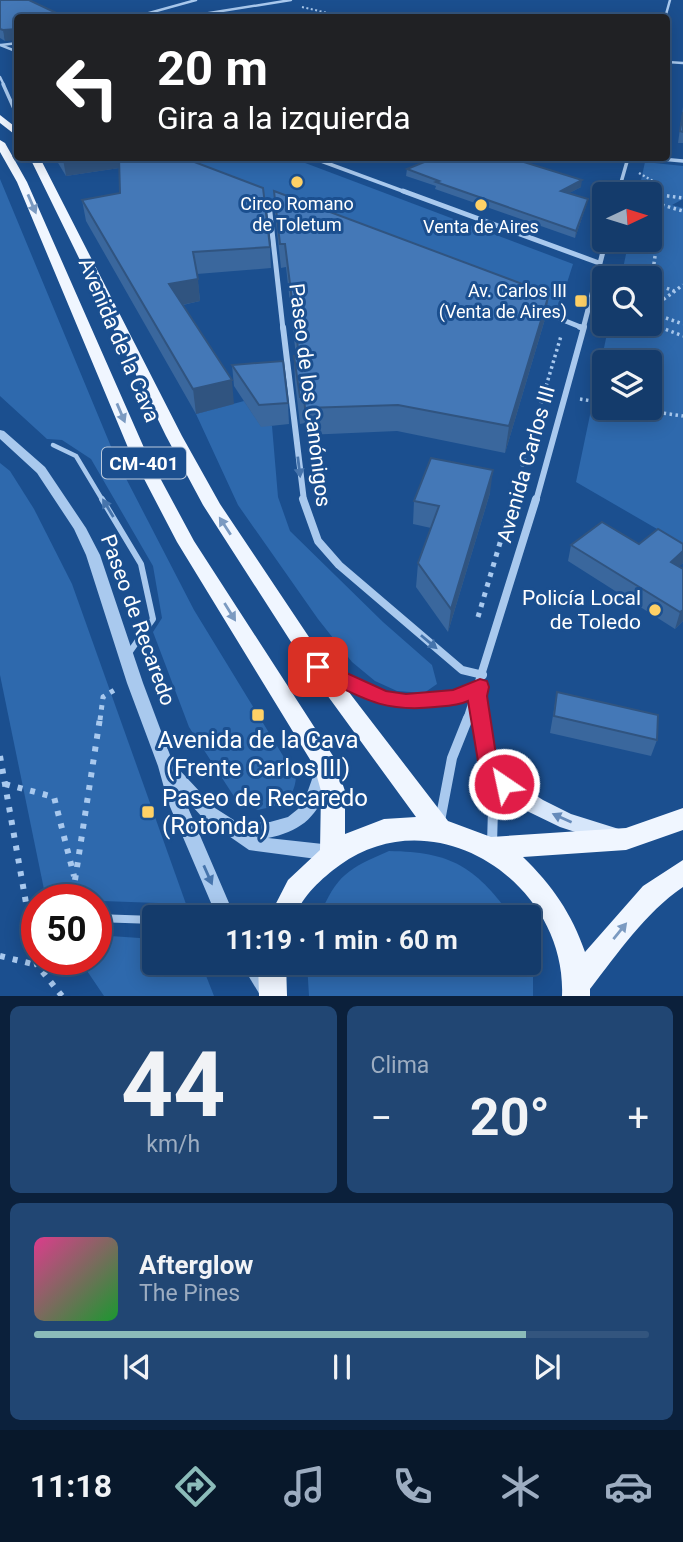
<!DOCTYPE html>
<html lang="es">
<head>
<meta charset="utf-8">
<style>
  body { margin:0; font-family:Roboto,sans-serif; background:#214673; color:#f1f3f6; height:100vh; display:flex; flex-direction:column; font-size:26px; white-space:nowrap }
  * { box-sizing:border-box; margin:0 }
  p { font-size:23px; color:#9dadc1 }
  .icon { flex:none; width:38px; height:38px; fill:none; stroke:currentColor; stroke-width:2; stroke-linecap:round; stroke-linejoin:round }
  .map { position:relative; height:996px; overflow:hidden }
  .side { display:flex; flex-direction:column; gap:10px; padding:10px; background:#0b203b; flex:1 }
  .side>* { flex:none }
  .guide { position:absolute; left:14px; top:14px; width:656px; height:147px; border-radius:7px; box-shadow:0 4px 18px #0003,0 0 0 2px #33557e; background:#202124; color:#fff; overflow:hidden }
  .needle { width:46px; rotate:86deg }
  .fabs { position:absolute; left:592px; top:182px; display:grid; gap:14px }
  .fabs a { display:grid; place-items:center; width:70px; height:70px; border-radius:7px; background:#143b6b; box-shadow:0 4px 18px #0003,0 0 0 2px #33557e; font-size:35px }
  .speed { position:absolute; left:21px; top:884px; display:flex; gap:14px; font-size:35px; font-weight:700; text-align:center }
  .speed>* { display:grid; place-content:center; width:91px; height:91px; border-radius:50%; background:#143b6b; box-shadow:0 4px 18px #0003,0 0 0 2px #33557e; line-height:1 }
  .speed .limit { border:10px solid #d22; background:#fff; color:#111 }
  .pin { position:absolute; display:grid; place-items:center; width:60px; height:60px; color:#fff; margin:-30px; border-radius:14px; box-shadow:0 4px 10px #0006 }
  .me { position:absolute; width:77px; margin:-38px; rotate:326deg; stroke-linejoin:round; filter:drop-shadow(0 0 5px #0008) }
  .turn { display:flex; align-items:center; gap:24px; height:147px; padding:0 28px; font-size:32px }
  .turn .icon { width:91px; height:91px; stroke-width:2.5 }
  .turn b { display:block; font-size:49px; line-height:60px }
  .big { font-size:52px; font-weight:700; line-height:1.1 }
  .side .widget { flex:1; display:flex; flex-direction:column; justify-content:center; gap:10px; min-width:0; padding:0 24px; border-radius:10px; background:#214673 }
  .side .dial { align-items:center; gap:0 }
  .dial b { font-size:91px; line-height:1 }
  .song { display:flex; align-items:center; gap:21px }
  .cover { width:84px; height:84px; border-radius:10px; background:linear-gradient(135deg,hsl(330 70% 55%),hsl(130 70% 35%)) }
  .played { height:7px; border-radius:4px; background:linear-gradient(90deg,#8bbbb9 80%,#33557e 80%) }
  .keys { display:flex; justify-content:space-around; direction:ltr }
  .heat { display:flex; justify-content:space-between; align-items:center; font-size:38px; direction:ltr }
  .side .tiles { flex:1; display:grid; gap:10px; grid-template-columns:1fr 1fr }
  .widget:last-child { grid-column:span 2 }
  .trip { position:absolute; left:142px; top:905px; width:399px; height:70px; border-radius:7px; background:#143b6b; box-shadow:0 4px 18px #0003,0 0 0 2px #33557e; font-weight:700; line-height:70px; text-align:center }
  .tab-bar { display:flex; height:112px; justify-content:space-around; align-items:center; background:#08182b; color:#9dadc1 }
  .tab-bar .icon { width:49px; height:49px }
  .tab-bar .selected { color:#8bbbb9 }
  .tab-bar b { font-size:32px; color:#f1f3f6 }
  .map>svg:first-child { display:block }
  .green { fill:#2e69ad; fill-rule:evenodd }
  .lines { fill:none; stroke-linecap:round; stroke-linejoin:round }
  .path-far4 { stroke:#a9c9ee; stroke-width:2; stroke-dasharray:2 2.5; stroke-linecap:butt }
  .path-far3 { stroke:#a9c9ee; stroke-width:2.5; stroke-dasharray:2 2.5; stroke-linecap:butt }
  .path-far2 { stroke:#a9c9ee; stroke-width:3.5; stroke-dasharray:2.5 3.5; stroke-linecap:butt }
  .path-far1 { stroke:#a9c9ee; stroke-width:5; stroke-dasharray:4.5 6; stroke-linecap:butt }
  .path { stroke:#a9c9ee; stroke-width:6; stroke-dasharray:5 8; stroke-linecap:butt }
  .service-far2 { stroke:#a9c9ee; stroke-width:4.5 }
  .service-far1 { stroke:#a9c9ee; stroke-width:6 }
  .service { stroke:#a9c9ee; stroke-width:8 }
  .minor-far5 { stroke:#a9c9ee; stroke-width:2.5 }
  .minor-far4 { stroke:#a9c9ee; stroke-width:3.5 }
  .minor-far3 { stroke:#a9c9ee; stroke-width:5 }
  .minor-far2 { stroke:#a9c9ee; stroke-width:6 }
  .minor-far1 { stroke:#a9c9ee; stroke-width:8 }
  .minor { stroke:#a9c9ee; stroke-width:10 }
  .tertiary { fill:#a9c9ee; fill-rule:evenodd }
  .secondary { fill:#d6e6fa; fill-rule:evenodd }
  .primary { fill:#f0f6ff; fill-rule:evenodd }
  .wall { fill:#3a679d }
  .shaded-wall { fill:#305480 }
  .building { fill:#4478b7; stroke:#305480; stroke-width:2 }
  .oneway { fill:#7b9ac1 }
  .oneway2 { fill:#4674ac }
  .oneway3 { fill:#668bba }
  .route { fill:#e11d48; stroke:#92132f; stroke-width:2 }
  .poi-dot { fill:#ffd166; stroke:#1b4f8f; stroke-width:2.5 }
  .labels { text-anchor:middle; stroke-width:6; stroke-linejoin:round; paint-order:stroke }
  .far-poi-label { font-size:18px; fill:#fff; stroke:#1b4f8f }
  .shield { fill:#1b4f8f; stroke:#bbcadd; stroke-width:2 }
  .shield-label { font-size:19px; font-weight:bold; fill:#fff }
  .street-label { font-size:21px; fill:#fff; stroke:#1b4f8f }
  .poi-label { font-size:21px; fill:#fff; stroke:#1b4f8f; text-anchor:end }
  .near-poi-label { font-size:24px; fill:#fff; stroke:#1b4f8f }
</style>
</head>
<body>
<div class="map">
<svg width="683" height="996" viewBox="0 0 683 996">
  <rect width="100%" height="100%" fill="#1b4f8f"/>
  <g class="green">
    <polygon points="159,158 292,158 573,264 558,311"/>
    <path d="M645 162 683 166V199L672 205 683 208V544L576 482 609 324H649V278H621L629 240H649V194H638ZM604 362H649V408H604Z"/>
    <path d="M0 179 117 461 194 610 296 777C294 802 279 805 258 810L235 798 189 727 153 632 162 618 153 566 91 459 62 440 47 439 0 396Z"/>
    <polygon points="244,401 261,426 272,426 278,497 290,531 383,622 432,665 437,684 424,693 397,691 375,681 352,662 318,619 238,505 196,414"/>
    <polygon points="0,463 10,471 34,509 72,584 186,904 46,899 0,675"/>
    <path d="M389 851C452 852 475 867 512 917H319C337 874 348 869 389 851Z"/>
    <polygon points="96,935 154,939 154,962 201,963 214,996 104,996 79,959 96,959"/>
    <polygon points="529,952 533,965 533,996 309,996 307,963 528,962"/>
  </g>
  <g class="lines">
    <polyline class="path-far4" points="302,7 349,18"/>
    <polyline class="path-far3" points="639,173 658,184 660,193"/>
    <g class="path-far2">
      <polyline points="661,195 683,198"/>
      <polyline points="662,205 683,211"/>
      <polyline points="592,231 602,195"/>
      <polyline points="613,268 642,278"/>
      <polyline points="650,282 674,291"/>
      <polyline points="649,300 662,205 659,191"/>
      <polyline points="649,310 683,285"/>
      <polyline points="649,312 683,324"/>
      <polyline points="649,323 683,336"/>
      <polyline points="580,399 604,403"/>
      <polyline points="628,408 683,416"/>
      <polyline points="512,501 561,336"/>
    </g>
    <g class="path-far1">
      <polyline points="478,617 513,499"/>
      <polyline points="100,720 103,697 116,689"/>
    </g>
    <g class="path">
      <polyline points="0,756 37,965 62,996"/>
      <polyline points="5,784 54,797 74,876"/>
      <polyline points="75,880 100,718"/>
      <polyline points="0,956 37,965"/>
    </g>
    <polyline class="service-far2" points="53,445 76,456 103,501"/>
    <polyline class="service-far1" points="102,499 141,564 153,619 129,653"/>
    <polyline class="service" points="96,918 154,920"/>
    <g class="minor-far5">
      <polyline points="131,18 196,0"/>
      <polyline points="178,18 291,0"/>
      <polyline points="665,18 670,0"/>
      <polyline points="0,45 18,52"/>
      <polyline points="1,45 18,43"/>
      <polyline points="667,62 683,63"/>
      <polyline points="0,77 4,85"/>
    </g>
    <g class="minor-far4">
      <polyline points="3,84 16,113 16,133"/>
      <polyline points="313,158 408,193"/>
      <polyline points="650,158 683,161"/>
      <polyline points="618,193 628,158"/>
    </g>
    <g class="minor-far3">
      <polyline points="403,191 599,263"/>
      <polyline points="618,194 619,191"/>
      <polyline points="269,204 283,329"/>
      <polyline points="538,310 583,328"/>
      <polyline points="583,329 606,240"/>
    </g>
    <g class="minor-far2">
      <polyline points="283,327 304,501"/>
      <polyline points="580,327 583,328"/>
      <polyline points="536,501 584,327"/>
    </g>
    <g class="minor-far1">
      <polyline points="303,499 318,541 339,565 462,670 483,675"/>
      <path d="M328 672C389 700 415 712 480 687"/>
      <polyline points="477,696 480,720"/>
      <polyline points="467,720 536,499"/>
    </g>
    <g class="minor">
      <polyline points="480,718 493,809 492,844"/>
      <polyline points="440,821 452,758 468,718"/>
    </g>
    <g class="tertiary">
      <path d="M0 430 4 431 45 467 86 528 100 555 143 683 173 763 215 808 237 822H270L288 817 298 809 305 799 316 768 322 766 328 768C331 775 328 782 326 790 316 819 298 832 268 838L332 845 338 847 341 853 338 859 332 861 249 850 203 818 183 796 235 917H217L168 802 158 766 127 683 86 555 74 529 37 473 0 439Z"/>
      <polygon points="240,962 261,962 277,988 274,995 260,995"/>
    </g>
    <polygon class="secondary" points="488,765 543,800 571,814 622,830 625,836 622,842 615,845 560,827 529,812 481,779 479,773 481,767"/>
    <g class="primary">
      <polygon points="0,115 18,129 18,137 0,123"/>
      <path d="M0 140 5 143 27 182 145 450 194 541 333 756 345 791V834L384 819 416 817 311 673 203 505 166 436 30 158H40L182 436 220 504 325 661 448 821 491 837 626 828 683 808V830L626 850 523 857C552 885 572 914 585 952L643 886 683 860V887C645 913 618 953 590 989V996H562C567 883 435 796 340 865 322 878 302 896 295 917H269L288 880 320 850 321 791 314 766 177 542 129 450 17 182 0 152Z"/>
      <polygon points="258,962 286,962 287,996 259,996"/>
    </g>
  </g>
  <g class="wall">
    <polygon points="0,0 5,41 0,38"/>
    <polygon points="683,107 683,143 678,143"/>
    <polygon points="55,158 184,158 270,247 271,268 197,274 200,301 183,305 234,404 196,414 86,221 82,200 120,193 119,168 66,176"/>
    <polygon points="420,158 511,158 581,187 569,193 588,199 586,206 575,238 435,189 436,186 406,176 407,169 428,160"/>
    <polygon points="274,191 549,294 545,319 505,453 397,431 306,435 305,423 300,424 295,382 294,356 296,356 286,267 281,268 275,213"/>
    <polygon points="232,365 288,403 289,424 261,427 234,386"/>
    <polygon points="490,493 448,632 416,587 418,563 431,528 413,524 414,501"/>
    <polygon points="639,544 683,544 683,563 679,566 683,569 683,621 675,629 568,561 571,545"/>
    <polygon points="557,692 657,740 651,756 550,733"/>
  </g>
  <g class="shaded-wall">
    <polygon points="18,29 18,40 5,41 3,30"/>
    <polygon points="72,158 125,158 126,167 66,176 63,159"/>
    <polygon points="582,180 581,187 560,198 561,191"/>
    <polygon points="588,199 586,206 575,238 576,231"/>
    <polygon points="198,279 200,301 172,307 169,284"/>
    <polygon points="549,294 545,319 505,453 509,426"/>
    <polygon points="232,380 234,404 196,414 193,389"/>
    <polygon points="493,470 490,493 448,632 451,609"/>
    <polygon points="683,551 683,563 666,578 671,562"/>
    <polygon points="683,610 683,621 675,629 680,612"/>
  </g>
  <g class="building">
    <polygon points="0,0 29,0 67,18 18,18 18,29 3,30 0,29"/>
    <polygon points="683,112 683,132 680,131"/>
    <polygon points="119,158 184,158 263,188 270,247 193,252 198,279 169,284 232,380 193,389 82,200 120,193"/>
    <polygon points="434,158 511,158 582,180 561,191 588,199 576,231 436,182 439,181 407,169"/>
    <polygon points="274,191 549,294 509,426 398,405 305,408 304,397 300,397 294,356 299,356 285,244 280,244"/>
    <polygon points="283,361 288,403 259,405 232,365"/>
    <polygon points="431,458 493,470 451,609 418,563 439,506 414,501"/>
    <polygon points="602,522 639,544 658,529 683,544 683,551 671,562 683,569 683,610 680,612 571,545"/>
    <polygon points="557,692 658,715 657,740 554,716"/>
  </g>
  <defs><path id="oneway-solid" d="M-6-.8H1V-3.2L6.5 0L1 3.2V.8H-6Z" transform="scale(1.75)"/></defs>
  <g class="oneway">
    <use href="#oneway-solid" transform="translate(32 204) rotate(67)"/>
    <use href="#oneway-solid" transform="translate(121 413) rotate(67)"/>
    <use href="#oneway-solid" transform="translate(225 526) rotate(-123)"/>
    <use href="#oneway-solid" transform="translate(230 612) rotate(58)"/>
    <use href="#oneway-solid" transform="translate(620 931) rotate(-51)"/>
  </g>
  <g class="oneway2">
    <use href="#oneway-solid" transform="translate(299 467) rotate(83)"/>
    <use href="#oneway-solid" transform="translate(108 508) rotate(-121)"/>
    <use href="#oneway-solid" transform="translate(429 642) rotate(40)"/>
    <use href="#oneway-solid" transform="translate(208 875) rotate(66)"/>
  </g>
  <use class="oneway3" href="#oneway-solid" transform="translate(562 818) rotate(-156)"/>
  <path class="route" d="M318 660 386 691 406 694 453 690 480 679 487 681 489 687 487 696 498 768 512 777 515 784 512 791 504 793 481 779 468 701C457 706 447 706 435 707 380 713 359 696 311 673L308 667 311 662Z"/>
  <g class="poi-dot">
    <circle cx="297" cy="182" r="7"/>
    <circle cx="481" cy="205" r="7"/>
    <rect x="574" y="294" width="14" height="14" rx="3.5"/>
    <circle cx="655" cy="610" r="7"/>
    <rect x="251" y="708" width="14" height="14" rx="3.5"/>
    <rect x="141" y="805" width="14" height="14" rx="3.5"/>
  </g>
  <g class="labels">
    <g class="far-poi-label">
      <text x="297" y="210">Circo Romano<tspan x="297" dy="21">de Toletum</tspan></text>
      <text x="481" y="233">Venta de Aires</text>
      <text x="567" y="297" text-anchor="end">Av. Carlos III<tspan x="567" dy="21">(Venta de Aires)</tspan></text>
    </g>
    <rect class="shield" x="102" y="447.5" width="84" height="31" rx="5"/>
    <g class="shield-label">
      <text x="144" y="470">CM-401</text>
    </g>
    <g class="street-label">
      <text transform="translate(119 340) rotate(67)" y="7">Avenida de la Cava</text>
      <text transform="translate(310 395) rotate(83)" y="7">Paseo de los Canónigos</text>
      <text transform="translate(526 464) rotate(-74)" y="7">Avenida Carlos III</text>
      <text transform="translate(138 620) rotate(70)" y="7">Paseo de Recaredo</text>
    </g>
    <g class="poi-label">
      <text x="641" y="605">Policía Local<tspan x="641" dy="24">de Toledo</tspan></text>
    </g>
    <g class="near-poi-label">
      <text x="258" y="748">Avenida de la Cava<tspan x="258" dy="28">(Frente Carlos III)</tspan></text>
      <text x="162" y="806" text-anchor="start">Paseo de Recaredo<tspan x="162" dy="28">(Rotonda)</tspan></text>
    </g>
  </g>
</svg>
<div class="fabs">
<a><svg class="needle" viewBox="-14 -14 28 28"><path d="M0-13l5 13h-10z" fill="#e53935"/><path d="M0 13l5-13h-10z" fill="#9dadc1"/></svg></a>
<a><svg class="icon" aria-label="search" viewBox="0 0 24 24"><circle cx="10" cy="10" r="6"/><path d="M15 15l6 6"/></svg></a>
<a><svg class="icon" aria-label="layers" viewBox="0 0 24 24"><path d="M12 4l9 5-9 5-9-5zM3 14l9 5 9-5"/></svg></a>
</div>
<div class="speed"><div class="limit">50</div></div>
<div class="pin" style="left:318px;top:667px;background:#d93025"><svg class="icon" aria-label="arrive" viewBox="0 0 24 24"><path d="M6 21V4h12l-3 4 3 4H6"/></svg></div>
<svg class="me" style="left:504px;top:784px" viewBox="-20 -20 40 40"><circle r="17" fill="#e11d48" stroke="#fff" stroke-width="3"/><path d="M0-11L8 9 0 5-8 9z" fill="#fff"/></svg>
<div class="trip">11:19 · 1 min · 60 m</div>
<div class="guide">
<div class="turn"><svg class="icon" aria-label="left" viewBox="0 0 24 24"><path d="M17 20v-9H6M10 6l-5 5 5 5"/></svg><div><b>20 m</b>Gira a la izquierda</div></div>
</div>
</div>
<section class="side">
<div class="tiles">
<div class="widget dial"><b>44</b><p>km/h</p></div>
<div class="widget"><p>Clima</p>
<div class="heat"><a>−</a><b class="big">20°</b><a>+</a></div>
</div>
<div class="widget">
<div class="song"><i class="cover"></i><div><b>Afterglow</b><p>The Pines</p></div></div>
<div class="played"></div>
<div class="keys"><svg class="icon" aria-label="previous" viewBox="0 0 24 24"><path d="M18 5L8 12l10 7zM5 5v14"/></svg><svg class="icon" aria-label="pause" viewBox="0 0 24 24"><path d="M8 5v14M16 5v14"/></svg><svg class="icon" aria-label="next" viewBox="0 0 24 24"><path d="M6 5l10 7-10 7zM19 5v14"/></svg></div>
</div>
</div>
</section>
<nav class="tab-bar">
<b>11:18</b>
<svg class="icon selected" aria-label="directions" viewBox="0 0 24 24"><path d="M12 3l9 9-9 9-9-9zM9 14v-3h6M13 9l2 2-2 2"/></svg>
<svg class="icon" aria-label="music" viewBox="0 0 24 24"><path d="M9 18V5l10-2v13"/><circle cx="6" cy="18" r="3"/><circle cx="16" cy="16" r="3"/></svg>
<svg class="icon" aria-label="phone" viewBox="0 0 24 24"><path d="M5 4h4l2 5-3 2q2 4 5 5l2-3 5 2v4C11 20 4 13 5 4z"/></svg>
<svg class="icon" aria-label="climate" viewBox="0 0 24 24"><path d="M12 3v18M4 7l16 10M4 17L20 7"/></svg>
<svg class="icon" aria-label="car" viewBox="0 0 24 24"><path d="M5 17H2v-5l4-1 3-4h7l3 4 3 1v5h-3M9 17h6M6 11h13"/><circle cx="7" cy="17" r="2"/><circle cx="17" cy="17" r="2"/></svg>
</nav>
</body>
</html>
